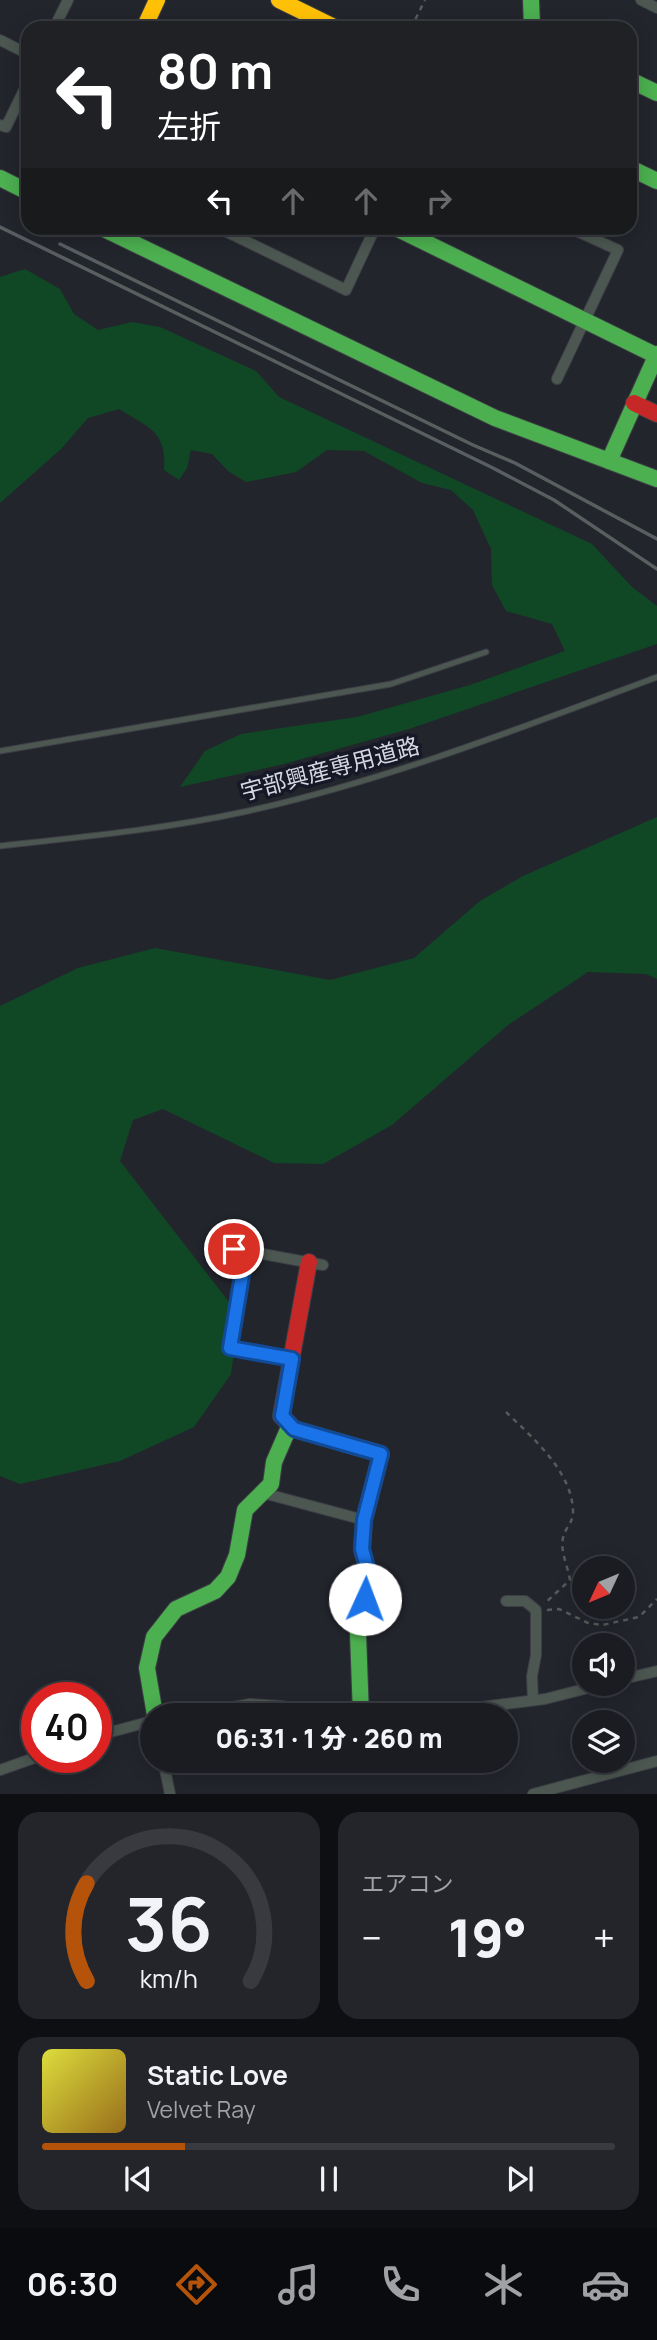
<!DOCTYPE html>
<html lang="ja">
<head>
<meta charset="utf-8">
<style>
  body { margin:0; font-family:Manrope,"Noto Sans JP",sans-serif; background:#23252a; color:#f1f3f6; height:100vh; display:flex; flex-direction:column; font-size:26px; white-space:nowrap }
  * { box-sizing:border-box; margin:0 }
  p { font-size:23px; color:#9fa1a5 }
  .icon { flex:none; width:38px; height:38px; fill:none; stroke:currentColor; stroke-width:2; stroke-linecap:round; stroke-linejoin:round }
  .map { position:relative; height:1794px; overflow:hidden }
  .panel { display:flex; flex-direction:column; gap:18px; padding:18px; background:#0e0f13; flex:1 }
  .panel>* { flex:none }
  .hud { position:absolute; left:21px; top:21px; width:616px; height:214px; border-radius:21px; box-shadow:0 4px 18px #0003,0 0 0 2px #383a40; background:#202124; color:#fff; overflow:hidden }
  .needle { width:46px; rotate:226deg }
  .tools { position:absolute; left:572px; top:1556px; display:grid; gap:14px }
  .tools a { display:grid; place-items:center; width:63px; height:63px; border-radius:50%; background:#1a1c22; box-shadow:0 4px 18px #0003,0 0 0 2px #383a40; font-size:35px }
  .speed { position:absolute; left:21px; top:1682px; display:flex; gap:14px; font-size:35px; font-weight:700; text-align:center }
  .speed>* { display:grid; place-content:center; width:91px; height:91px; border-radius:50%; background:#1a1c22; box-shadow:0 4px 18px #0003,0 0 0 2px #383a40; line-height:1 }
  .speed .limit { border:10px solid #d22; background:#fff; color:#111 }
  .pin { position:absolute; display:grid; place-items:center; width:60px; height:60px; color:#fff; margin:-30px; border:4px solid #fff; border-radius:50%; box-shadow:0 2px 7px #0007 }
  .me { position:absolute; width:77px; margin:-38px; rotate:2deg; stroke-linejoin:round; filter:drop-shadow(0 0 5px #0008) }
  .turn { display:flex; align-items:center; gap:24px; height:147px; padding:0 21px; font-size:32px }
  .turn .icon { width:91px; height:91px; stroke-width:2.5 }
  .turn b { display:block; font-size:49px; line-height:60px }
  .lanes { display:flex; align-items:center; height:66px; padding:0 21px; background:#0003; justify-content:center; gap:35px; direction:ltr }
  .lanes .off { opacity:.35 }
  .big { font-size:52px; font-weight:800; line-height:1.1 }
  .panel .widget { flex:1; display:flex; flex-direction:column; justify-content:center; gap:10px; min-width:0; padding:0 24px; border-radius:21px; background:#23252a }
  .panel .dial { align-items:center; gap:0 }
  .dial svg { height:182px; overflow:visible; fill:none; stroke:#383a40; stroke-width:7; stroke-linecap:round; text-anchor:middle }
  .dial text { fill:#f1f3f6; stroke:none }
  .song { display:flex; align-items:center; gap:21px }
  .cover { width:84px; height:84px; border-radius:10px; background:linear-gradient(135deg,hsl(60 70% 55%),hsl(40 70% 35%)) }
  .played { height:7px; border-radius:4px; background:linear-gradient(90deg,#b45309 25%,#383a40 25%) }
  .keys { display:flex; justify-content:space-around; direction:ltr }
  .heat { display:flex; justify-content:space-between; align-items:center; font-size:38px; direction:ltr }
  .panel .tiles { flex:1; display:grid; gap:18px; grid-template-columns:1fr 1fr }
  .widget:last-child { grid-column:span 2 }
  .trip { position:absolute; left:140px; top:1703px; width:378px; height:70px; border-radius:35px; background:#1a1c22; box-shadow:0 4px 18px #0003,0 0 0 2px #383a40; font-weight:800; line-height:70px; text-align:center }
  .tabs { display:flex; height:112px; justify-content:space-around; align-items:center; background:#0a0b0e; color:#9fa1a5 }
  .tabs .icon { width:49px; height:49px }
  .tabs .current { color:#b45309 }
  .tabs b { font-size:32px; color:#f1f3f6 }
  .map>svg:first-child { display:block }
  .green { fill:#104826 }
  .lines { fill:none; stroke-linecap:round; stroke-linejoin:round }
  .lane-casing { stroke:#3d3f45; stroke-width:7 }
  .street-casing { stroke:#3d3f45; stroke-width:12 }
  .fast-casing { stroke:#3d3f45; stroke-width:18 }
  .slow-casing { stroke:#3d3f45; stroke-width:18 }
  .jam-casing { stroke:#3d3f45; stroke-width:18 }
  .path { stroke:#555b59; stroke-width:2.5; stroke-dasharray:5 5; stroke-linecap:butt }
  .lane { stroke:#4c5751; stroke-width:5 }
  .street { stroke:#4c5751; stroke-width:10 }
  .fast { stroke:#4caf50; stroke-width:16 }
  .slow { stroke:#ffc107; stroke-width:16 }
  .jam { stroke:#c62828; stroke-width:16 }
  .rail { stroke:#595e5f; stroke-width:3.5 }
  .route-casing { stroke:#114b97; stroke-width:18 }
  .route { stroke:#1a73e8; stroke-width:12 }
  .labels { text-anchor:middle; stroke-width:7; stroke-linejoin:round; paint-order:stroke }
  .street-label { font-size:23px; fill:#d5d7e2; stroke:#161827 }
</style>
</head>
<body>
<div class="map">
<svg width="657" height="1794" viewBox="0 0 657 1794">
  <rect width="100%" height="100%" fill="#23252d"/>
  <g class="green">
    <path d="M25 269 60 289 74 314 98 330 132 322 160 327 256 371 279 397 592 544 632 587 657 606V644L409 729 284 764 180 787 205 751 241 734 357 717 470 685 565 651 552 624 506 611 492 585 491 549 473 510 451 490 422 483 364 451 327 450 296 472 246 482 228 471 212 454 191 450 187 468 179 480 164 470C167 431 149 428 119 409L88 418 61 449 0 503V277Z"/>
    <polygon points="657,817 657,979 646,974 588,972 508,1025 392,1125 323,1164 274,1163 163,1109 133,1120 120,1161 239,1315 231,1374 194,1427 120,1461 20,1484 0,1476 0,1006 78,968 155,948 330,980 414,958 480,901 523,876"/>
  </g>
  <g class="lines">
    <g class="lane-casing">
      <g id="lane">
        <polyline points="0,751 391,684 486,652"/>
        <path d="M0 846C83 837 166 829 248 811 388 780 523 727 657 677"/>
      </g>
    </g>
    <g class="street-casing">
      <g id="street">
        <polyline points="641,0 657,8"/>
        <polyline points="54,28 68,0"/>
        <polyline points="0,40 28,54"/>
        <polyline points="0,125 6,127 28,82"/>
        <polyline points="219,228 346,290 375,228"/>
        <polyline points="557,379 618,250 570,228"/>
        <polyline points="235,1249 323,1265"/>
        <polyline points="246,1251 230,1348 292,1359"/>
        <polyline points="263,1493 364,1520"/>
        <polyline points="506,1601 525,1601 536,1610 536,1655 532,1676 533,1700"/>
        <polyline points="623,1679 657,1671"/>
        <polyline points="188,1715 250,1704 281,1706 327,1715"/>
        <polyline points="417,1715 545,1699 604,1684"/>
        <polyline points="96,1736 152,1721"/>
        <polyline points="163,1760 170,1794"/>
        <polyline points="0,1770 37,1757"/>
        <polyline points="533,1794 657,1761"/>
      </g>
    </g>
    <g class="fast-casing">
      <g id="fast">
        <polyline points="531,0 532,28"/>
        <polyline points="630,80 657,93"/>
        <polyline points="630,168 657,181"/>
        <polyline points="0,178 28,192"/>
        <polyline points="102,228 495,418 657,479"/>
        <polyline points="396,228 657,356"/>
        <polyline points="609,461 657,354"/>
        <polyline points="155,1715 147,1668 154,1637 176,1609 215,1591 228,1577 237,1555 245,1510 271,1484 274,1462 290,1425"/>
        <polyline points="361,1715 358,1634 368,1574 362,1549 364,1520 369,1501"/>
      </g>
    </g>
    <g class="slow-casing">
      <g id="slow">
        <polyline points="279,0 336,28"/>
        <polyline points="144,28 157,0"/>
      </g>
    </g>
    <g class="jam-casing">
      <g id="jam">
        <polyline points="634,403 657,414"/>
        <polyline points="309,1262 281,1416 294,1429 381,1454 369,1501"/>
      </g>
    </g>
    <g class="path">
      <polyline points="411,28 425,0"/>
      <path d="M506 1412C533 1438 574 1473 573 1514 572 1524 565 1528 563 1538 560 1552 568 1566 570 1580L544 1604"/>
      <polyline points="547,1610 559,1609 588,1623 602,1625 639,1617 657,1599"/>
    </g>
    <use href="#lane" class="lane"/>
    <use href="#street" class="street"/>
    <use href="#fast" class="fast"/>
    <use href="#slow" class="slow"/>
    <use href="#jam" class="jam"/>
    <g class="rail">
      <polyline points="0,227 493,468 554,500 657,569"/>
      <polyline points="60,244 473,445 515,463 657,539"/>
    </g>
  </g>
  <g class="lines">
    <g class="route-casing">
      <polyline id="route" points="234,1249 246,1251 230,1348 292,1359 282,1416 294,1429 381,1454 364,1520 362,1549 369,1574 365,1599"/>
    </g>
    <use href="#route" class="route"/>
  </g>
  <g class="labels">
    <g class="street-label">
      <text transform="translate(330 769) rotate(-15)" y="8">宇部興産専用道路</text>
    </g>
  </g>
</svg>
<div class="tools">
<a><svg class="needle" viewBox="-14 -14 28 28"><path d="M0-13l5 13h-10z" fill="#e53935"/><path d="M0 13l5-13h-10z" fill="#9fa1a5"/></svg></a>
<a><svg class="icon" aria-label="sound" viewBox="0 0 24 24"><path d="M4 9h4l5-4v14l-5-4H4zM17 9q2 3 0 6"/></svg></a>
<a><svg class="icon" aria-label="layers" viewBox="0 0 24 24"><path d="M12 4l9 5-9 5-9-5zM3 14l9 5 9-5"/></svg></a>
</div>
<div class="speed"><div class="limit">40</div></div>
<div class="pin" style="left:234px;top:1249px;background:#d93025"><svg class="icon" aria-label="arrive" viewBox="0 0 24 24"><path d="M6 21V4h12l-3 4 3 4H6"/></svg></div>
<svg class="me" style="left:365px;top:1599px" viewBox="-20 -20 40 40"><circle r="19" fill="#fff"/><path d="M0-13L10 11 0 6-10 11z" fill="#1a73e8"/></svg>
<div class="trip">06:31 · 1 分 · 260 m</div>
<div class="hud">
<div class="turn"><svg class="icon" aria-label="left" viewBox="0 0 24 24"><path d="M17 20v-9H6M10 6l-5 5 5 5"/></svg><div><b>80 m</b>左折</div></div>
<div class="lanes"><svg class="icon" aria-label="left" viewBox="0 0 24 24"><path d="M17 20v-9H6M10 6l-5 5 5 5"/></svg><svg class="icon off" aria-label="ahead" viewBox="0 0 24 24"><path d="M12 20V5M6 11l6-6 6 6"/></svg><svg class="icon off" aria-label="ahead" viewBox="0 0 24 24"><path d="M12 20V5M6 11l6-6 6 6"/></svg><svg class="icon off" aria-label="right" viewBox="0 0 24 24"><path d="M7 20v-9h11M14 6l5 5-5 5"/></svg></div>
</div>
</div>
<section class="panel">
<div class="tiles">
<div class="widget dial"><svg viewBox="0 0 100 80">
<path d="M14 69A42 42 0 1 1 86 69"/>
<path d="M14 69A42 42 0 0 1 14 26" stroke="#b45309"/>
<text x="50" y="56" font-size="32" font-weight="700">36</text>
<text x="50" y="72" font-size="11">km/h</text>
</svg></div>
<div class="widget"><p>エアコン</p>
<div class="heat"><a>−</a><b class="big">19°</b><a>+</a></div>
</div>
<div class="widget">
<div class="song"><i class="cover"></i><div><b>Static Love</b><p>Velvet Ray</p></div></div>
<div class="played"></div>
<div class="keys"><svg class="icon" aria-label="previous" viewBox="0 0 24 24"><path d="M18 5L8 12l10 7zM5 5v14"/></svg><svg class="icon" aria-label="pause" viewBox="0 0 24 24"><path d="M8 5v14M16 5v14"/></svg><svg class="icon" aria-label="next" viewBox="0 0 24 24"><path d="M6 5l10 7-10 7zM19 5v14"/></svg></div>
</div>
</div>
</section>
<nav class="tabs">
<b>06:30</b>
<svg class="icon current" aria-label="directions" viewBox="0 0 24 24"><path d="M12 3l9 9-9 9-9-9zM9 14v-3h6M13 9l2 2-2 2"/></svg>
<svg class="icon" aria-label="music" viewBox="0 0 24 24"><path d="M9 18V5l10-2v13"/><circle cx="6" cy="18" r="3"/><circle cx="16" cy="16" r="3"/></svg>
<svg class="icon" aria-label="phone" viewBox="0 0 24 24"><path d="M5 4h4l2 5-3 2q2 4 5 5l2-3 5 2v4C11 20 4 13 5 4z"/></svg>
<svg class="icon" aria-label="climate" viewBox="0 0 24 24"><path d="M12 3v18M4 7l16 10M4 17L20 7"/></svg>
<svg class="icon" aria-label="car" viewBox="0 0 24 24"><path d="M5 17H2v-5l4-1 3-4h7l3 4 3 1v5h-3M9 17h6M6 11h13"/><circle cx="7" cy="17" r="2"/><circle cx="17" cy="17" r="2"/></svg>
</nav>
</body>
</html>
